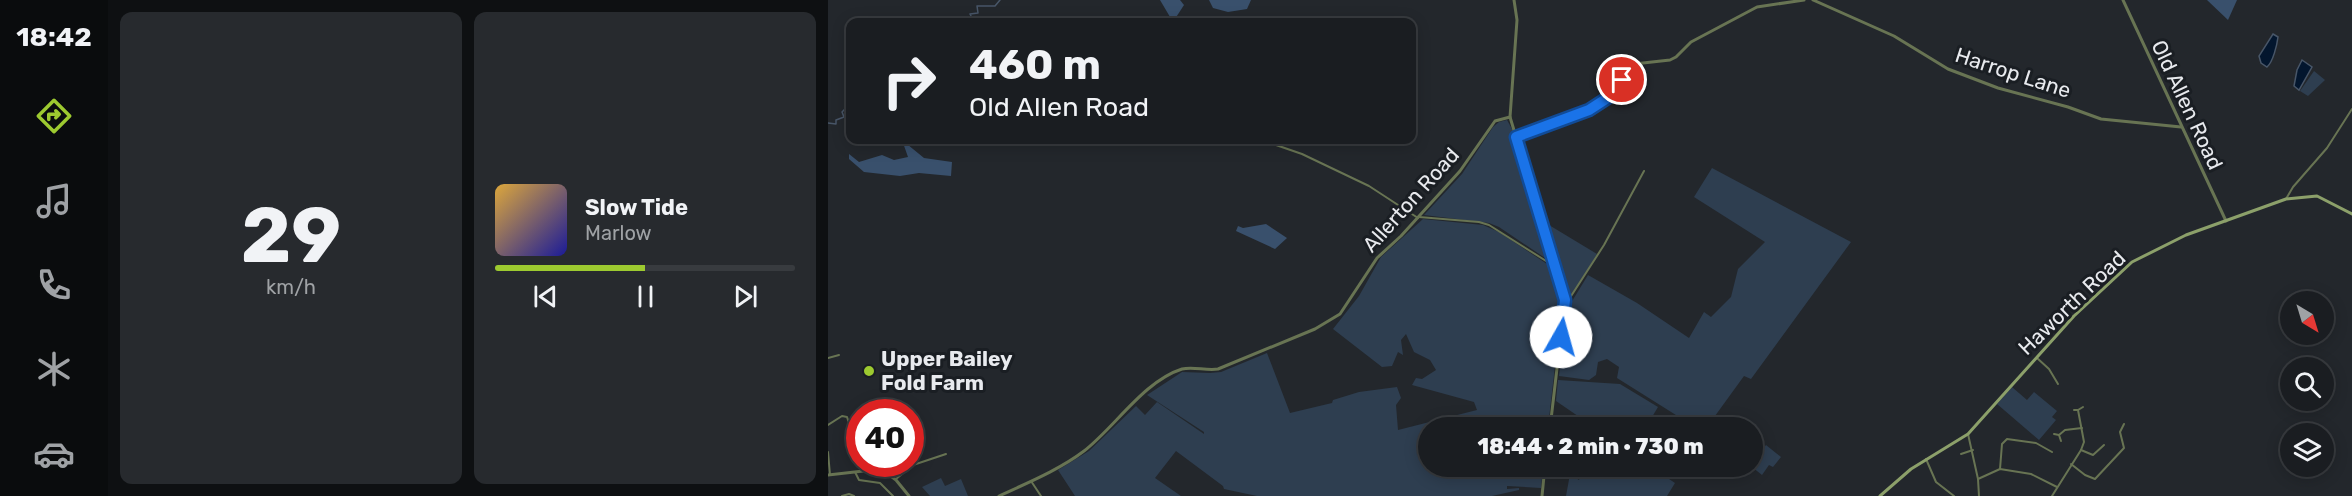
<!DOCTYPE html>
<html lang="en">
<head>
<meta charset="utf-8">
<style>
  body { margin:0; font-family:Rubik,sans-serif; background:#272a2e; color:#f1f3f6; height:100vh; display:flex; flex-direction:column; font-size:22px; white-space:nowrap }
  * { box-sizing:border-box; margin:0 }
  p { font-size:20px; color:#9fa2a5 }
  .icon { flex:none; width:33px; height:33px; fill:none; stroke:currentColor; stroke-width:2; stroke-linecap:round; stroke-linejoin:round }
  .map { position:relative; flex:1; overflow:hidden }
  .sheet { display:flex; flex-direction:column; gap:12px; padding:12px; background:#0e1012; width:720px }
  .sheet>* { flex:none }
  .top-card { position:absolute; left:18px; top:18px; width:570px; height:126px; border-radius:12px; box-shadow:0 3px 15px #0003,0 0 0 2px #383b3f; background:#1a1d21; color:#f1f3f6; overflow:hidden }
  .needle { width:39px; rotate:142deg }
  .buttons { position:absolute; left:1452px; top:291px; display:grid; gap:12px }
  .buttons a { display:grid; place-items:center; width:54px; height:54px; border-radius:50%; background:#1a1d21; box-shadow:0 3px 15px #0003,0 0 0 2px #383b3f; font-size:30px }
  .speed { position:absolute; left:18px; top:399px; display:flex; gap:12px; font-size:30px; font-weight:700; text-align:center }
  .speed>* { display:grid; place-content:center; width:78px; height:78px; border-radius:50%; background:#1a1d21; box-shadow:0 3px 15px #0003,0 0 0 2px #383b3f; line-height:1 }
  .speed .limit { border:9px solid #d22; background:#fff; color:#111 }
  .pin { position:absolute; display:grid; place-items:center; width:51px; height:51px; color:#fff; margin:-26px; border:3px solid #fff; border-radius:50%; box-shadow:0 2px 6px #0007 }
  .me { position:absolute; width:66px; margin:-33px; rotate:7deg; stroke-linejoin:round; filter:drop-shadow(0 0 4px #0008) }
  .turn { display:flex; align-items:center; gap:21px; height:126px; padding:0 24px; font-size:27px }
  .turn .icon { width:78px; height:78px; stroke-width:2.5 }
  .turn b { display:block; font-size:42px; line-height:51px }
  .sheet .card { flex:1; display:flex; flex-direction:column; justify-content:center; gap:9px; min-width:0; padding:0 21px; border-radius:12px; background:#272a2e }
  .sheet .dial { align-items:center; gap:0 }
  .dial b { font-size:78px; line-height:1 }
  .song { display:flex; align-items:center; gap:18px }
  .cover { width:72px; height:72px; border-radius:9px; background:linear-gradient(135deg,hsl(40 70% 55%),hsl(240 70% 35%)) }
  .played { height:6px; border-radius:3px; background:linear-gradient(90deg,#9dca30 50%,#383b3f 50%) }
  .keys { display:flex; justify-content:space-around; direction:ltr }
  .sheet .tiles { flex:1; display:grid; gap:12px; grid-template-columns:repeat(2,1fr) }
  .trip { position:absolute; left:590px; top:417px; width:345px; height:60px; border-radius:30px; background:#1a1d21; box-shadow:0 3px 15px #0003,0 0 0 2px #383b3f; font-weight:800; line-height:60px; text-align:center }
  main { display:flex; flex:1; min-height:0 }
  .menu { display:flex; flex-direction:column; width:108px; justify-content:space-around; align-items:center; background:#0a0c0d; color:#9fa2a5 }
  .menu .icon { width:42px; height:42px }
  .menu .current { color:#9dca30 }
  .menu b { font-size:27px; color:#f1f3f6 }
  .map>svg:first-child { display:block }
  .green { fill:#2e3e50 }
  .forest { fill:#39506c }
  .water { fill:#03162e; stroke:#485668; stroke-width:1.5 }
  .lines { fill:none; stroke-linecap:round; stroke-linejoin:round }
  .stream { stroke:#485668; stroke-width:1.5 }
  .minor { stroke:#687453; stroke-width:2 }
  .tertiary { stroke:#687453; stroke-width:3 }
  .secondary { stroke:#8ca06a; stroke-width:3 }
  .route-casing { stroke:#114b97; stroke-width:15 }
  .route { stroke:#1a73e8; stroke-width:10 }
  .poi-dot { fill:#9dca30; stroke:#1a1e23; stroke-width:2 }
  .labels { text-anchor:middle; stroke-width:6; stroke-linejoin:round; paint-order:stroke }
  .street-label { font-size:21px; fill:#e8eaee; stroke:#1a1e23 }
  .poi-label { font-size:21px; font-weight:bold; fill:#e8eaee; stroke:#1a1e23; text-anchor:start }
</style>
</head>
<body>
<main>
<nav class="menu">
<b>18:42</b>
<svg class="icon current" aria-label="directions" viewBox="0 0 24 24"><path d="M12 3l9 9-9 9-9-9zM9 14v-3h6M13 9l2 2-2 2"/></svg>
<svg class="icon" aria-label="music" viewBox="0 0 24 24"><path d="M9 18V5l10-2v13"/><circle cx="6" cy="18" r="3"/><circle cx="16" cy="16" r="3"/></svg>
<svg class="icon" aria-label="phone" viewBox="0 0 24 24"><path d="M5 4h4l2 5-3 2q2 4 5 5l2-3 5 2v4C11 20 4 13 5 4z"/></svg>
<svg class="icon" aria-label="climate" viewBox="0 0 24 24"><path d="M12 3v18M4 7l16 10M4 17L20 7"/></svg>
<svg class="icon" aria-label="car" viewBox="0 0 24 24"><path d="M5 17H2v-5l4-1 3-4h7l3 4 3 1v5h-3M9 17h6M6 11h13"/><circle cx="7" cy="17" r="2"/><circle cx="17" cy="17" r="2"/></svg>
</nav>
<section class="sheet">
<div class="tiles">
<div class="card dial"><b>29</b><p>km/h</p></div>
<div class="card">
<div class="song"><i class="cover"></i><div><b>Slow Tide</b><p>Marlow</p></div></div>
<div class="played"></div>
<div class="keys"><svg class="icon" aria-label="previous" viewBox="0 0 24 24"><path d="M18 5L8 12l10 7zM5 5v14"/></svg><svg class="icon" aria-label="pause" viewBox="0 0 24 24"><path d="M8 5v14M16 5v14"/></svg><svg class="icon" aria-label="next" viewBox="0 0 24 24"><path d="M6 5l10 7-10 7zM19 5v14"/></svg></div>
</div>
</div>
</section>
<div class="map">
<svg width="1524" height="496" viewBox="0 0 1524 496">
  <rect width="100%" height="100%" fill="#23272c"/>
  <g class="green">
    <polygon points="1486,71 1497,80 1480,96 1472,91"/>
    <polygon points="679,120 684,129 723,262 671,227 661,223 596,215 634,174 665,127 671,122"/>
    <polygon points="884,168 1023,242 923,379 916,376 879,427 867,427 789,378 791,367 779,359 770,362 768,375 761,380 731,376 738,311 760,275 809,303 861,338 876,312 883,317 903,297 910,269 937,242 866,197"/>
    <polygon points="595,219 655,225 671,232 725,268 735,301 734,308 731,311 720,365 727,366 720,427 600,428 600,466 715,467 713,488 679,486 679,489 691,488 691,490 664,496 429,496 396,489 395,486 348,451 327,478 353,496 247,496 230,470 261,451 308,406 317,415 329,402 376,434 376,432 319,395 354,372 382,373 393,372 439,353 462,413 504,403 505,400 531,392 569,387 573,398 568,405 570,430 649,410 646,402 584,385 588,378 594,379 608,370 602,360 586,352 578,334 573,340 575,355 570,352 564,366 554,367 505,329 531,296 553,257"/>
    <polygon points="716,222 769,254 740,302"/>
    <polygon points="730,380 792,384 830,407 818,427 766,427 728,401"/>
    <polygon points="1184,387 1199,400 1206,392 1229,411 1224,417 1228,420 1211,440 1169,404"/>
    <polygon points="938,445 953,457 945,467 941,465 934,475 924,467 924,456 926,453 930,455"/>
    <polygon points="755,467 823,467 847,483 839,496 738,496 742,474 751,480"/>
    <polygon points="113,478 117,486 133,479 140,496 102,496 94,487"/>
  </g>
  <g class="forest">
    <polygon points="332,0 352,0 356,5 345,22"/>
    <polygon points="381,0 423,0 419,9 400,12 385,8"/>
    <polygon points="1379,0 1409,0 1400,20"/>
    <polygon points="74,140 96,158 124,162 123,176 91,173 72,176 36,172 21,159 21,154 31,162 54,155 66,160 80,157"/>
    <polygon points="438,224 459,238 447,249 408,231 410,226 415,228"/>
  </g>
  <g class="water">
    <path d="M1445 34 1450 37C1449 45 1445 62 1439 67L1433 63 1431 56Z"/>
    <polygon points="1474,60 1484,67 1471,90 1466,86 1469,70"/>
  </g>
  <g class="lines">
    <g class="stream">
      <polyline points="114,22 115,22"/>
      <polyline points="122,22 121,20 129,18 135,22"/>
      <polyline points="136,22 139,18 144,18 142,14 150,13 149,6 167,6 172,0"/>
      <polyline points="0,123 8,124 8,120 16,117 14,112 17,109 22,112"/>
    </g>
    <g class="minor">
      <polyline points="422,140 431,144 448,145 474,154 541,186 590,218"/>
      <polyline points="1458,199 1465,187 1499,148 1524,109"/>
      <polyline points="591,217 651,222 661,225 726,266"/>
      <polyline points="736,307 776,245 816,171"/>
      <polyline points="0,358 11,355"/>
      <polyline points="1209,358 1221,369 1230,384"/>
      <polyline points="1246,410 1250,410 1255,407"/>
      <polyline points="0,425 14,416 19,417 24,432 32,441"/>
      <polyline points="1140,434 1150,479 1151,496"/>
      <polyline points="1226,434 1231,435 1233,441"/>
      <polyline points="1231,435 1237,430 1254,428"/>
      <polyline points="1253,450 1265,455 1276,445"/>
      <polyline points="0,452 2,475"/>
      <polyline points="1133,454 1145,450"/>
      <polyline points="1098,459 1108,482 1126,496"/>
      <polyline points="41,464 41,470"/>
      <polyline points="1243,464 1257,475 1267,479 1296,448 1292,432 1296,424"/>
      <polyline points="1172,469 1174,444 1179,439 1208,443 1224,452"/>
      <polyline points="27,472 31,480 52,483 65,496"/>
      <polyline points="68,479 85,465 118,454"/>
      <polyline points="1150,479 1172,469 1203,474 1229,487"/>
      <polyline points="203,481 213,496"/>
      <polyline points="14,496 21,494 26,496"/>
      <polyline points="1224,496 1253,450 1256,442 1250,410"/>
    </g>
    <g class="tertiary">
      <polyline points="686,0 689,20 682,117 737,300 722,428"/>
      <polyline points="985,0 1066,36 1120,69 1170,88 1240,107 1273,119 1353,127"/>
      <polyline points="1295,0 1398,221"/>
      <polyline points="688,137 761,110 781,97 806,64 842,60 848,57 863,42 929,7 976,0"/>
      <polyline points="0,475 53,469 68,480 81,496"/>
      <path d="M171 496C199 483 231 470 256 451 287 427 316 381 354 369 365 366 378 371 390 369L487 329 512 314 549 258 573 236 632 171 667 121 682 117"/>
      <polyline points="714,496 717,466"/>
    </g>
    <polyline class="secondary" points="1052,496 1083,469 1140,434 1246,316 1304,262 1358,235 1458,199 1489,196 1524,214"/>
  </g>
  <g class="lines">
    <g class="route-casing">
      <polyline id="route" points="733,337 737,300 688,137 761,110 781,97 794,80"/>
    </g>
    <use href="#route" class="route"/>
  </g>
  <circle class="poi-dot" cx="41" cy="371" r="6"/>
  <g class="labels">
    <g class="street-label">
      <text transform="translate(1185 73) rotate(18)" y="7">Harrop Lane</text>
      <text transform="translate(1359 105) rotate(65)" y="7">Old Allen Road</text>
      <text transform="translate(583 200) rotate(-48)" y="7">Allerton Road</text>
      <text transform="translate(1244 303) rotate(-44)" y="7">Haworth Road</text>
    </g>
    <g class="poi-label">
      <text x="53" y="366">Upper Bailey<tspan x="53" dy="24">Fold Farm</tspan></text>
    </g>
  </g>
</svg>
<div class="buttons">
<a><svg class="needle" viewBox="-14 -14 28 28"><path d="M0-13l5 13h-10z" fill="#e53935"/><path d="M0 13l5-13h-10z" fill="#9fa2a5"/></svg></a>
<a><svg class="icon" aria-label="search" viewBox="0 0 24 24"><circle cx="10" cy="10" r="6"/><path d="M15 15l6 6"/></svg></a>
<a><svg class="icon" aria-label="layers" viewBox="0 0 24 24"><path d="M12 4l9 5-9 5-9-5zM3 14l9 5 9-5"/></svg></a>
</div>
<div class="speed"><div class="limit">40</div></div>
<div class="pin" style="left:794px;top:80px;background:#d93025"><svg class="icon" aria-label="arrive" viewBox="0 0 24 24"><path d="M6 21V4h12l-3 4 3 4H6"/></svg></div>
<svg class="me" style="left:733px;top:337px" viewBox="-20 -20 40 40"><circle r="19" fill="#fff"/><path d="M0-13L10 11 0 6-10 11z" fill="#1a73e8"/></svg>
<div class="trip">18:44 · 2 min · 730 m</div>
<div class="top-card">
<div class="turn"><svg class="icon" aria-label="right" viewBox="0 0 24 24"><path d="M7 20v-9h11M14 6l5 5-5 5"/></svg><div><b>460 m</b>Old Allen Road</div></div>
</div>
</div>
</main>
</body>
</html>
